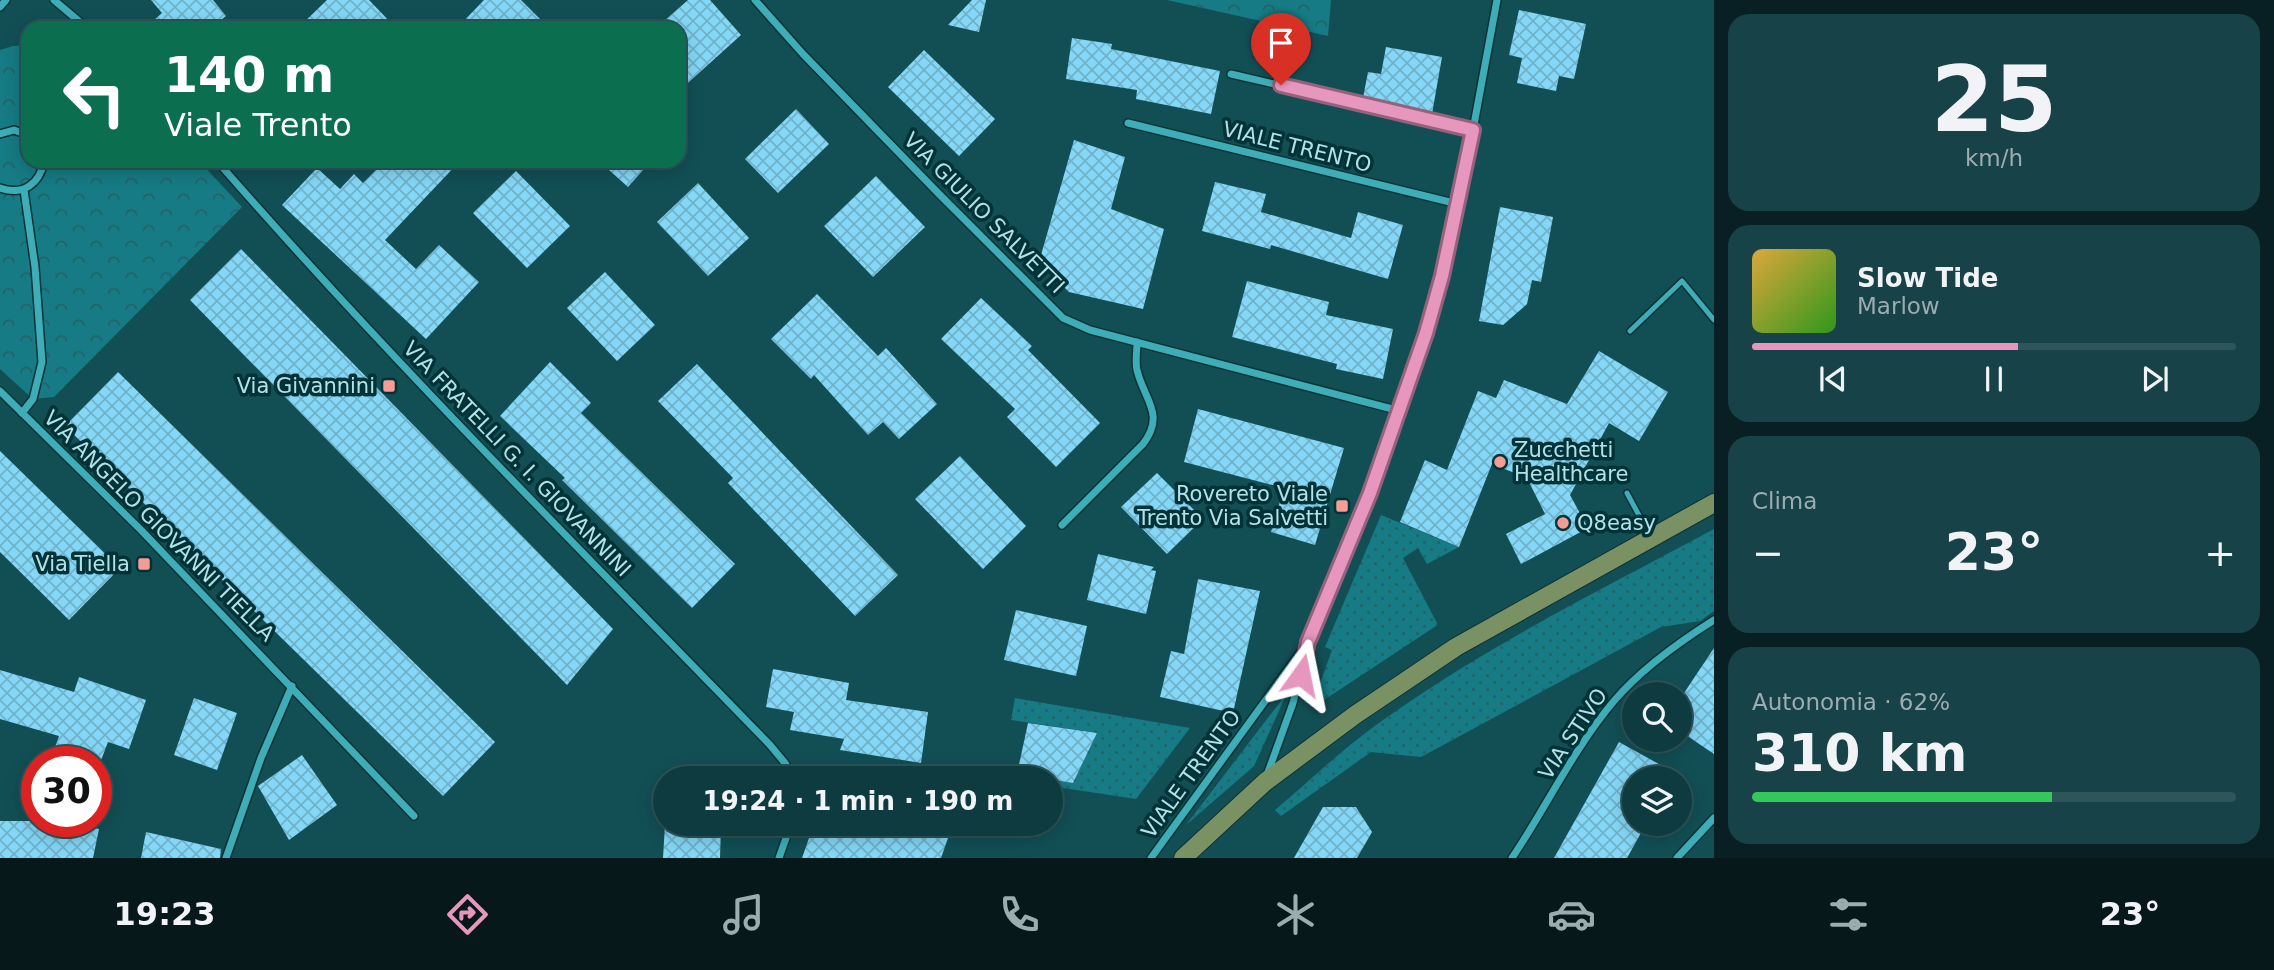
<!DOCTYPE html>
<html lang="it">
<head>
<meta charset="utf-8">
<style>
  body { margin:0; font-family:"DejaVu Sans",sans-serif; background:#174247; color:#f1f3f6; height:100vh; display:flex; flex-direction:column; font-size:26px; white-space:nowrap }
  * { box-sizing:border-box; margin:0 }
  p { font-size:23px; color:#9badb1 }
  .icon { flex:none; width:38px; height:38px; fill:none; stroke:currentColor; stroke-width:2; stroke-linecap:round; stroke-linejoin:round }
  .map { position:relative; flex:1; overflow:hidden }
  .panel { display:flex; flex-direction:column; gap:14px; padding:14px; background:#082023; width:560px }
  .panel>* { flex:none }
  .top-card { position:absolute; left:21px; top:21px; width:665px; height:147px; border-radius:21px; box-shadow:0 4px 18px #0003,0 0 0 2px #2e5559; background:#0b6e4f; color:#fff; overflow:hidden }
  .buttons { position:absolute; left:1622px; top:682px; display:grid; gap:14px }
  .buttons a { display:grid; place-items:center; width:70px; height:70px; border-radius:50%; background:#0e3b40; box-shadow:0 4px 18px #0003,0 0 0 2px #2e5559; font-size:35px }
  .speed { position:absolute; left:21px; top:746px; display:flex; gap:14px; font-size:35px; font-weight:700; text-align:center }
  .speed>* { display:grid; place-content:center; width:91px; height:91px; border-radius:50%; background:#0e3b40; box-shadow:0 4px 18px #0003,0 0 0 2px #2e5559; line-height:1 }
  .speed .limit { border:10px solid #d22; background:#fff; color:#111 }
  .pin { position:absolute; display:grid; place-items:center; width:60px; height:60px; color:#fff; margin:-72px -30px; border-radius:50% 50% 50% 0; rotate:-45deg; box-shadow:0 0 7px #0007 }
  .pin .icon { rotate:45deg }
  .me { position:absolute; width:77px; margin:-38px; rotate:12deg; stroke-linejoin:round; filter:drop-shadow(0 0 5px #0008) }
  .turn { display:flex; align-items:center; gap:24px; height:147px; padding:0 28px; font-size:32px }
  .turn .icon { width:91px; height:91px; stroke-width:2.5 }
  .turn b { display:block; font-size:49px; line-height:60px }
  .big { font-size:52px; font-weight:600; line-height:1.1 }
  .panel .tile { flex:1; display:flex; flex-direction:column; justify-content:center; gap:10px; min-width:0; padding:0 24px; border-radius:21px; background:#174247 }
  .panel .dial { align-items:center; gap:0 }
  .dial b { font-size:91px; line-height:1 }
  .song { display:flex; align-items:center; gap:21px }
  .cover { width:84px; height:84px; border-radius:10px; background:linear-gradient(135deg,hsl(40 70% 55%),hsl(110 70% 35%)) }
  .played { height:7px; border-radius:4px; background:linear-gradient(90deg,#e797bd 55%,#2e5559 55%) }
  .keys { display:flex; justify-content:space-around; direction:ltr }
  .heat { display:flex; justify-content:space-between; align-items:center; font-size:38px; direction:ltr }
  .charge { height:10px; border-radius:5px; background:linear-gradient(90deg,#34c759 62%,#2e5559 0) }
  .trip { position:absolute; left:653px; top:766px; width:410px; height:70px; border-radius:35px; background:#0e3b40; box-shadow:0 4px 18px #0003,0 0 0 2px #2e5559; font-weight:600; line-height:70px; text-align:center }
  .dock { display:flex; height:112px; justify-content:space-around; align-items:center; background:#06181a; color:#9badb1 }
  .dock .icon { width:49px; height:49px }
  .dock .current { color:#e797bd }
  .dock b { font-size:32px; color:#f1f3f6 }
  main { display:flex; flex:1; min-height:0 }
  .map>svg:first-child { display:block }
  .grass { fill:url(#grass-dots) }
  .forest { fill:url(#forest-crowns) }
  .building { fill:url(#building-cross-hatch) }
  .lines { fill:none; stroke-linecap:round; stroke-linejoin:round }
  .lane-casing { stroke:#0f3235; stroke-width:8 }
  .street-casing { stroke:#0f3235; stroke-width:10 }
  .primary-casing { stroke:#0f3235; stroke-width:20 }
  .lane { stroke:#3dadb8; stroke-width:5 }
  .street { stroke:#3dadb8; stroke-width:7 }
  .primary { stroke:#7a9164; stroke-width:18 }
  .route-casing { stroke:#96627b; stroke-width:18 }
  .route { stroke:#e797bd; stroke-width:12 }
  .poi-dot { fill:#f59c95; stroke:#003338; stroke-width:2.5 }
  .labels { text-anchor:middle; stroke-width:7; stroke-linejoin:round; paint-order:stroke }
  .street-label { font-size:21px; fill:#b2e1e7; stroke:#003338 }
  .poi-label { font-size:21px; fill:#b2e1e7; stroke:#003338; text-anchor:end }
</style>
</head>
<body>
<main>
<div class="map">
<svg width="1714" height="858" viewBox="0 0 1714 858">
  <defs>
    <pattern id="grass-dots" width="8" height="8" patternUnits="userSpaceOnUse" patternTransform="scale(1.75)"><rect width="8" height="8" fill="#167b84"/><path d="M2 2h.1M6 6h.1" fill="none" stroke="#246268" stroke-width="1.8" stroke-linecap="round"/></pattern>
    <pattern id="forest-crowns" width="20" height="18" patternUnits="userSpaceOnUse" patternTransform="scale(1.75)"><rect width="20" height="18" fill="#167b84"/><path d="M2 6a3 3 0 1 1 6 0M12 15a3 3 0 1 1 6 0" fill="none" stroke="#246268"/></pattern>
    <pattern id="building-cross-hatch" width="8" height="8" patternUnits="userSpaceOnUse" patternTransform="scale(1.75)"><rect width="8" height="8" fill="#84d7f6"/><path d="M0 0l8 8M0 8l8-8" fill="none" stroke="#70b2ca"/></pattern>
  </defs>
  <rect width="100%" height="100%" fill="#124f55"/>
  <g class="grass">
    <polygon points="1381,515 1459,547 1427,564 1418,548 1403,558 1437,623 1436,626 1321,702 1315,697 1332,650 1325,647"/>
    <path d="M1714 529V611L1700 621 1661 627 1421 757 1371 752 1281 816 1275 810C1306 784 1336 755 1368 731 1476 651 1597 592 1714 529Z"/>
    <polygon points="1287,693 1254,766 1186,825"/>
    <polygon points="1015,698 1190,728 1136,799 1050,786 1050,779 1073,783 1097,733 1011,720"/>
  </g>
  <g class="forest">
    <polygon points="1168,0 1331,0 1328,36 1167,0"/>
    <polygon points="28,45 28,161 199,161 242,207 54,397 33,399 0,369 0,50 13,46"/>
  </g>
  <g class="building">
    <polygon points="151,0 213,0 226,16 211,28 145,28 162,13"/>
    <polygon points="327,0 369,0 396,28 298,28"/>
    <polygon points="484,0 521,0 549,28 457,28"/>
    <polygon points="688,0 710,0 741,35 679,91 679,28 656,28"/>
    <polygon points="972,0 986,0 979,32 948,25"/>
    <polygon points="1519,10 1586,24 1574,79 1559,76 1556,91 1517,83 1522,58 1509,55"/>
    <polygon points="1072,38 1112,44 1111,49 1220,71 1211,114 1136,99 1137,90 1066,79"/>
    <polygon points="1386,47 1442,57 1432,114 1363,98 1368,72 1381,74"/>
    <polygon points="924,50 995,119 959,156 888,87"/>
    <polygon points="796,109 829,144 778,193 745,159"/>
    <polygon points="1074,140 1125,157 1111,209 1164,229 1143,309 1069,292 1039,262"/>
    <polygon points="385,161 460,161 385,240 416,269 439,245 479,282 426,339 282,205 317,168 340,189 354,174 363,183"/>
    <polygon points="599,161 651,161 628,187"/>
    <polygon points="516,171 570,226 527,268 473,213"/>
    <polygon points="876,176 925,227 873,277 824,226"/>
    <polygon points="1215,182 1266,194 1261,212 1351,238 1358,212 1403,225 1388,279 1271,245 1270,249 1202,231"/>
    <polygon points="698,183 749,238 708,276 657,222"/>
    <polygon points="1500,207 1553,217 1541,282 1532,280 1527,304 1503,325 1479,321"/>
    <polygon points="241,249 613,629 567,685 190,300"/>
    <polygon points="605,272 655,325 617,361 567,308"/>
    <polygon points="1247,281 1329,302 1326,315 1393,329 1383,379 1336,369 1337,364 1232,337"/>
    <polygon points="817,294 878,356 886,348 937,404 899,439 883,422 868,435 814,375 811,379 771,339"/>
    <polygon points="981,298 1032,346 1028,350 1100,423 1056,467 1007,417 1015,409 941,339"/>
    <polygon points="1599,351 1668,392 1639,441 1609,423 1570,495 1588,528 1521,564 1506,534 1545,514 1527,478 1492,464 1459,547 1400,522 1425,460 1447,470 1478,391 1496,398 1504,380 1567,404"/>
    <polygon points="550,362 591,403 581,413 735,564 692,608 562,480 565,478 500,416"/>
    <polygon points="697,364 898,575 855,616 728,483 733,478 658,401"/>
    <polygon points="118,372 495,742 443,796 65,426"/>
    <polygon points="1198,409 1344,448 1315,545 1271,532 1284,488 1184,462"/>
    <polygon points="0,451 120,568 69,620 0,552"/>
    <polygon points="960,456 1026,526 983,569 915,499"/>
    <polygon points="1157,473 1203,519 1167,554 1121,507"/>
    <polygon points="1098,554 1154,567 1151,570 1156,571 1146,614 1087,600"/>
    <polygon points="1198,579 1260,591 1233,713 1160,697 1171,651 1184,654"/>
    <polygon points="1016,610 1087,626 1076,676 1004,660"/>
    <polygon points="1714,648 1714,754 1680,731 1680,699"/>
    <polygon points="773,669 849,683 846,700 928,712 921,763 840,750 844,739 790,730 794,712 766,707"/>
    <polygon points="0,670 74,692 79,677 146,700 129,749 108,742 100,763 55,747 59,736 0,719"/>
    <polygon points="194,698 237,713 217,770 174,755"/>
    <polygon points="1028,723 1097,733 1073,783 1017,774"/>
    <polygon points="1619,742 1686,779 1634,779 1634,824 1646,824 1627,858 1554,858"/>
    <polygon points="302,755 337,805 289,840 258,786"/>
    <polygon points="1323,807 1356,807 1372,832 1357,858 1294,858"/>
    <polygon points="0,821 61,821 99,829 93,858 0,858"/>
    <polygon points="665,824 721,824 720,858 663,858"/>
    <polygon points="814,824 953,824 941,858 802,858"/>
    <polygon points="146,832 221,849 220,858 141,858"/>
  </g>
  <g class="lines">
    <g class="lane-casing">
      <g id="lane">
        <polyline points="1630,331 1682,281 1714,320"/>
        <polyline points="1627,493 1649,534"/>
      </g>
    </g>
    <g class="street-casing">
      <g id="street">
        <polyline points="54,0 87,28"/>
        <polyline points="755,0 803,54 939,194 1063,318 1090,330 1400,411"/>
        <polyline points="0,7 6,0"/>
        <polyline points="1231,74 1473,130"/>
        <polyline points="1128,123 1458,204"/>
        <polyline points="0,134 14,130 28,135"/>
        <path d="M217 161C393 363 583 552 770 745L785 763 794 779"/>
        <path d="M0 188C23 196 40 184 44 161"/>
        <polyline points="0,391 141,530 414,816"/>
        <polyline points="22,413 33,399 42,362 35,267 24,190"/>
        <path d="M1062 525 1143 444C1166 414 1144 400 1137 370 1135 362 1137 351 1137 342"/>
        <polyline points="1267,775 1293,703 1308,642 1370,493 1435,306 1473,130 1497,0"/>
        <polyline points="226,858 261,758 292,686"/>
        <polyline points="779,858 791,824"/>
        <polyline points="1151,858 1305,646"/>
        <path d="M1512 858C1547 806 1574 748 1614 701 1641 669 1679 642 1714 620"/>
        <polyline points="1677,858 1714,818"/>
      </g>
    </g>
    <g class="primary-casing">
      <polyline id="primary" points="1183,858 1265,782 1355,715 1456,647 1714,503"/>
    </g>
    <use href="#lane" class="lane"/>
    <use href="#street" class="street"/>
    <use href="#primary" class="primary"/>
  </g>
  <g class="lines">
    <g class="route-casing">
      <polyline id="route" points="1281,85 1473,130 1442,276 1426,333 1370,493 1308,642 1301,675"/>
    </g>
    <use href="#route" class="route"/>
  </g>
  <g class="poi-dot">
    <rect x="382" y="379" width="14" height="14" rx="3.5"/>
    <circle cx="1500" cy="462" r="7"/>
    <rect x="1335" y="499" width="14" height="14" rx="3.5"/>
    <circle cx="1563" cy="523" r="7"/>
    <rect x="137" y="557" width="14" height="14" rx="3.5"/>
  </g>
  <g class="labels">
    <g class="street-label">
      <text transform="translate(1297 147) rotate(14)" y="7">VIALE TRENTO</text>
      <text transform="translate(984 213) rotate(45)" y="7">VIA GIULIO SALVETTI</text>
      <text transform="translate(517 459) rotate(46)" y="7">VIA FRATELLI G. I. GIOVANNINI</text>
      <text transform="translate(159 526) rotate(45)" y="7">VIA ANGELO GIOVANNI TIELLA</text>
      <text transform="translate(1573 734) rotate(-56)" y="7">VIA STIVO</text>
      <text transform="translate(1191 774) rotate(-54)" y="7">VIALE TRENTO</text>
    </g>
    <g class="poi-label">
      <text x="375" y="393">Via Givannini</text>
      <text x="1514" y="457" text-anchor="start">Zucchetti<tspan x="1514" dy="24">Healthcare</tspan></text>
      <text x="1328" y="501">Rovereto Viale<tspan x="1328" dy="24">Trento Via Salvetti</tspan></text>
      <text x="1577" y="530" text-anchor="start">Q8easy</text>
      <text x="130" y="571">Via Tiella</text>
    </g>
  </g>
</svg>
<div class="buttons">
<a><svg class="icon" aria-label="search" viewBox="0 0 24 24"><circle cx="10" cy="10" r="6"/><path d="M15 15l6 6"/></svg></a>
<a><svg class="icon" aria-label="layers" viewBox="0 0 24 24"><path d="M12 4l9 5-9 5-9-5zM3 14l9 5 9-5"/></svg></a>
</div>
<div class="speed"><div class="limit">30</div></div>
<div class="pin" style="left:1281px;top:85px;background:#d93025"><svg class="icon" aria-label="arrive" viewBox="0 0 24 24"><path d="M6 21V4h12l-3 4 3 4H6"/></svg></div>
<svg class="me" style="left:1301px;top:675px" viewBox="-20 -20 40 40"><path d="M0-17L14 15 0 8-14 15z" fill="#e797bd" stroke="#fff" stroke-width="4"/></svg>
<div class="trip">19:24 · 1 min · 190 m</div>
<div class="top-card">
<div class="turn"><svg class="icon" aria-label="left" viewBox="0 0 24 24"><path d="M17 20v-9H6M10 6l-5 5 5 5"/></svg><div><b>140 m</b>Viale Trento</div></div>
</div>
</div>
<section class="panel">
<div class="tile dial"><b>25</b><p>km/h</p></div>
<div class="tile">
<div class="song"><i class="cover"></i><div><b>Slow Tide</b><p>Marlow</p></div></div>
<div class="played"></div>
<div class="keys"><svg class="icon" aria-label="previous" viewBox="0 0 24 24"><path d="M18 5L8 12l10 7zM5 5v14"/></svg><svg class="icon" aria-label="pause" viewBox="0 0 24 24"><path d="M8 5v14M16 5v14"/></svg><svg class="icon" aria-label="next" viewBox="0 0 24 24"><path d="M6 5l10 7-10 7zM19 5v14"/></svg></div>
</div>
<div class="tile"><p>Clima</p>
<div class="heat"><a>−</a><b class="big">23°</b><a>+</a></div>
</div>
<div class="tile"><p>Autonomia · 62%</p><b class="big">310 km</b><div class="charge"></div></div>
</section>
</main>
<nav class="dock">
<b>19:23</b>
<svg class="icon current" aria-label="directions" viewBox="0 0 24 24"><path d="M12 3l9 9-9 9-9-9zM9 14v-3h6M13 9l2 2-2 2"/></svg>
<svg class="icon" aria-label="music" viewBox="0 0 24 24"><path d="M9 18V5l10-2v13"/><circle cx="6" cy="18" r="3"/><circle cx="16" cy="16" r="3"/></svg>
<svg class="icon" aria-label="phone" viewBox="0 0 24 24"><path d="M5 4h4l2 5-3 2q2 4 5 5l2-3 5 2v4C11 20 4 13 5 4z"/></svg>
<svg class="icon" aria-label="climate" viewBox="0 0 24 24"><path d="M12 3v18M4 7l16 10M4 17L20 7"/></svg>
<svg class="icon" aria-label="car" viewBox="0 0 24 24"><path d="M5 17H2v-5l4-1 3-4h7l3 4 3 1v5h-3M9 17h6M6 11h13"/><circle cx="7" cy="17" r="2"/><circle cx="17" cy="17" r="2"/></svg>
<svg class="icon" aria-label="filters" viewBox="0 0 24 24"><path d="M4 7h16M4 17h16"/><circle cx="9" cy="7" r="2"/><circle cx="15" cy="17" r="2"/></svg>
<b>23°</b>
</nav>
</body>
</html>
